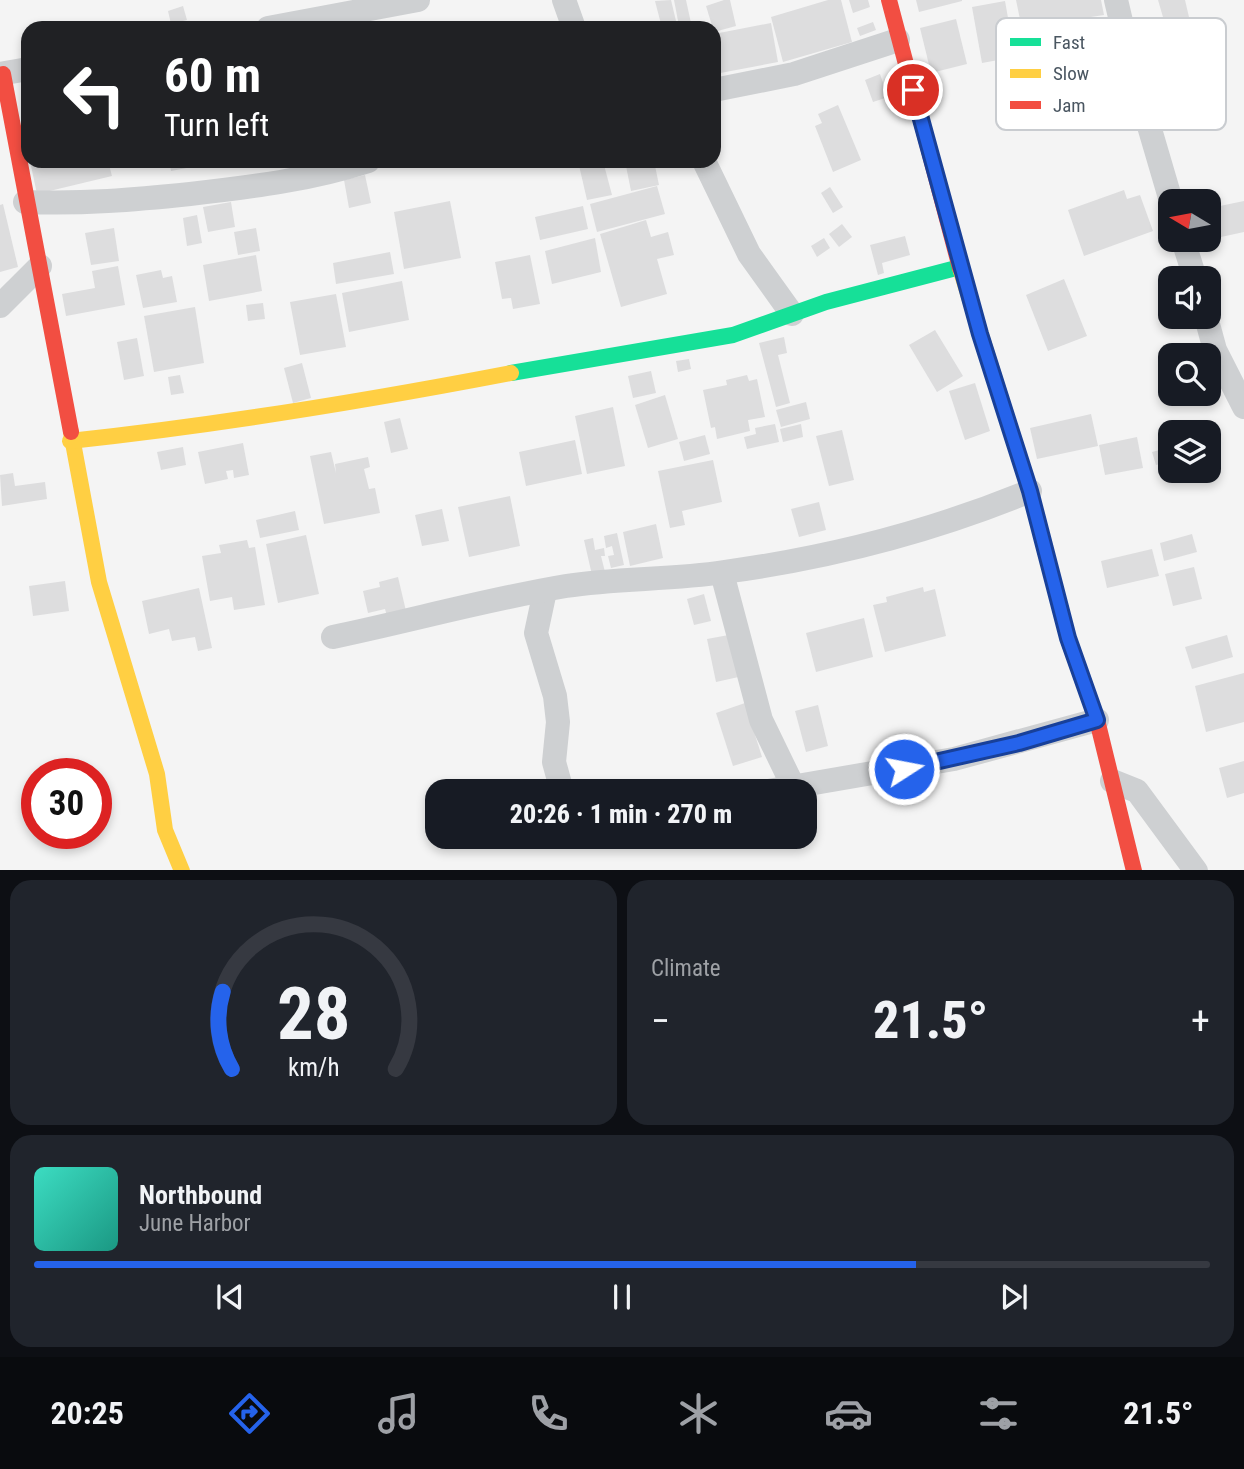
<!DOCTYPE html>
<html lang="en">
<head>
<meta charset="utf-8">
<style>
  body { margin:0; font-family:"Roboto Condensed",sans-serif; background:#20242c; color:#f1f3f6; height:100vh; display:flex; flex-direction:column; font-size:26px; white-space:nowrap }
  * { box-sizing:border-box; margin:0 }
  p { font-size:23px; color:#9ea1a6 }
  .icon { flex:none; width:38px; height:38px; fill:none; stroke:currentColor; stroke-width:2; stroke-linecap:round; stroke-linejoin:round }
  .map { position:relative; height:870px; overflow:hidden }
  .panel { display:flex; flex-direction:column; gap:10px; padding:10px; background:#0d0f14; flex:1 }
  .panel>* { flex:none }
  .guide { position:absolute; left:21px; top:21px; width:700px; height:147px; border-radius:21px; box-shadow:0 4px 10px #0003; background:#202124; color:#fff; overflow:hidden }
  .needle { width:46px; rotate:280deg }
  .buttons { position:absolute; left:1158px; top:189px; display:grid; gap:14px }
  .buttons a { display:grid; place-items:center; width:63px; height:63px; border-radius:14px; background:#171b24; box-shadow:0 4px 10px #0003; font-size:35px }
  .speed { position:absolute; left:21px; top:758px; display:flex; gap:14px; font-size:35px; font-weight:700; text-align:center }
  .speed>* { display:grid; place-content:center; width:91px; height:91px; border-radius:50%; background:#171b24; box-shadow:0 4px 10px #0003; line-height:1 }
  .speed .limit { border:10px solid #d22; background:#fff; color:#111 }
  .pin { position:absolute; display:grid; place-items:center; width:60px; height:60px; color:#fff; margin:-30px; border:4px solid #fff; border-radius:50%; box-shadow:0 2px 7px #0007 }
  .me { position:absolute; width:77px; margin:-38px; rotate:79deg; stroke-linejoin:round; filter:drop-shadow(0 0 5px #0008) }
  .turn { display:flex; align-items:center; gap:24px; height:147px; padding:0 28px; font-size:32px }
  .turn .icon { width:91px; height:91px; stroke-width:2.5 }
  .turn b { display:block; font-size:49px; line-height:60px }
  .big { font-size:52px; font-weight:800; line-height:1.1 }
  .panel .card { flex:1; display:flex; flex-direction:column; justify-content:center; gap:10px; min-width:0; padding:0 24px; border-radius:21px; background:#20242c }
  .panel .dial { align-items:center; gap:0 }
  .dial svg { height:182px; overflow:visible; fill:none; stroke:#363941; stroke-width:7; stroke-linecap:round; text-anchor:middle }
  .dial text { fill:#f1f3f6; stroke:none }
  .song { display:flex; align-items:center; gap:21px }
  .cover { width:84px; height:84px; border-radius:10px; background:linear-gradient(135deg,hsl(170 70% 55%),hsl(170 70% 35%)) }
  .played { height:7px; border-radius:4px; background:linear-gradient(90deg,#2563eb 75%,#363941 75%) }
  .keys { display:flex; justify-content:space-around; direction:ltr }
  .heat { display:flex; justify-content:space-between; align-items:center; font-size:38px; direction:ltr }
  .panel .tiles { flex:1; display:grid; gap:10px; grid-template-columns:1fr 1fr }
  .card:last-child { grid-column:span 2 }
  .trip { position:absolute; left:425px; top:779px; width:392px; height:70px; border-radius:21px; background:#171b24; box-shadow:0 4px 10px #0003; font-weight:800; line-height:70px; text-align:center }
  .tab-bar { display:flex; height:112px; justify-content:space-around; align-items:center; background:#090b0e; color:#9ea1a6 }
  .tab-bar .icon { width:49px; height:49px }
  .tab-bar .selected { color:#2563eb }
  .tab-bar b { font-size:32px; color:#f1f3f6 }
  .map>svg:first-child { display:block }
  .building { fill:#ddddde }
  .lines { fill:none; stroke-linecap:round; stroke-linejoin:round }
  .street { stroke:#ced0d2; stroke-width:24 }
  .fast { stroke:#16e098; stroke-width:16 }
  .slow { stroke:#ffcf43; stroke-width:16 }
  .jam { stroke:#f24e42; stroke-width:16 }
  .route-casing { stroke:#184099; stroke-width:18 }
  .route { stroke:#2563eb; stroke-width:12 }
  .key { fill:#fff; stroke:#c9ccd0; stroke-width:2 }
  .key-label { font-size:19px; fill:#4a5661 }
</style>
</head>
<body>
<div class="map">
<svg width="1244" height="871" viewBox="0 0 1244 871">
  <rect width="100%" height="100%" fill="#f4f4f4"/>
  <g class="building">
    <polygon points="671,0 677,25 662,28 655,1"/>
    <polygon points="674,0 686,0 691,23 679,26"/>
    <polygon points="724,0 730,0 736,26 714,32 706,6"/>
    <polygon points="828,0 841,0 852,42 783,62 771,17"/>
    <polygon points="849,0 868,0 870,7 853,13"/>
    <polygon points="916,0 962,0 962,1 919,12"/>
    <polygon points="1016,0 1101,0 1104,15 1091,17 1093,24 1072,28 1071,22 1051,25 1052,33 1034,36 1032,27 1022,29"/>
    <polygon points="1158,0 1185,0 1189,17 1165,24"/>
    <polygon points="1005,1 1015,57 982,63 972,7"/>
    <polygon points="183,6 187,20 171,24 168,11"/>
    <polygon points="956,19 967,64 931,73 920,28"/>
    <polygon points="873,22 876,30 860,36 857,28"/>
    <polygon points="771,23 778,62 715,74 714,34"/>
    <polygon points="880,74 888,97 873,102 865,80"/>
    <polygon points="838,105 861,160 833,172 815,126 822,123 818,114"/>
    <polygon points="30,161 108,161 112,176 37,194"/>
    <polygon points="169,161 218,161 218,162 171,171"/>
    <polygon points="578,161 603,161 612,195 587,200"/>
    <polygon points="625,161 654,161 659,185 631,191"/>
    <polygon points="365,175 371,203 349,208 344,180"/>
    <polygon points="657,186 665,214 597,232 590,204"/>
    <polygon points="830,187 843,207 833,213 821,193"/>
    <polygon points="1124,190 1127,199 1140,195 1153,231 1084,256 1068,210"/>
    <polygon points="450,201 461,258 404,269 394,212"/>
    <polygon points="1244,201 1244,232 1221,237 1215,207"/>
    <polygon points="231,202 235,227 208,232 203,207"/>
    <polygon points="3,204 18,267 0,272 0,205"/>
    <polygon points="583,206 588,229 540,240 535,217"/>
    <polygon points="197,215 202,243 187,246 183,218"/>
    <polygon points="646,220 651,237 668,232 674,255 657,259 667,294 621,307 600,234"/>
    <polygon points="842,224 852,237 839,247 829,234"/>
    <polygon points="114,228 119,261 91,265 85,233"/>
    <polygon points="256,228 260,251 238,255 234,232"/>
    <polygon points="905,236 910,255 882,263 884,273 878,275 870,245"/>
    <polygon points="595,238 601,272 552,284 545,251"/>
    <polygon points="824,238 830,248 817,257 811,246"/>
    <polygon points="390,252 394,274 336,284 333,263"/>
    <polygon points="256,255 262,291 209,301 203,265"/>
    <polygon points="530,255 540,304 513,309 511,298 502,299 495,262"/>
    <polygon points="118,266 125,305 66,316 62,294 95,288 92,271"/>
    <polygon points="161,270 163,278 172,276 177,302 143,308 136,275"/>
    <polygon points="1064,279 1087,336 1048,351 1026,295"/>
    <polygon points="402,281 409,320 349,332 342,293"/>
    <polygon points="336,294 346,347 300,355 290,302"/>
    <polygon points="263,303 265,319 248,321 246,305"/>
    <polygon points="195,307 204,363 154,372 144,316"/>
    <polygon points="935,330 963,376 937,392 909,345"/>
    <polygon points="784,337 787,353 778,355 790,403 776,407 759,343"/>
    <polygon points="137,338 144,376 124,380 117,342"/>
    <polygon points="689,359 691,369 678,372 676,361"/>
    <polygon points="302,363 311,398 293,403 284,368"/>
    <polygon points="651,371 656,393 633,398 628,376"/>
    <polygon points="180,375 184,393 171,395 168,377"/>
    <polygon points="747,375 749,381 757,379 765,417 748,420 750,431 717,439 715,427 711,428 703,390 727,385 726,380"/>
    <polygon points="975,383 990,431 965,440 949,391"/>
    <polygon points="665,395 678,439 648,448 635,405"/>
    <polygon points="806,402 810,419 781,427 776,410"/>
    <polygon points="613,407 625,466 587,474 575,416"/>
    <polygon points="1091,414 1098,446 1037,459 1030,428"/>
    <polygon points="400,418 408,449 391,453 384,422"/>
    <polygon points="775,424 779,442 747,449 744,437 756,434 755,428"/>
    <polygon points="801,424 803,437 783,442 780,429"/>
    <polygon points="842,430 854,480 829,486 816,436"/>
    <polygon points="705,435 710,454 684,461 679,442"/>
    <polygon points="1137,437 1143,468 1105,475 1099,445"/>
    <polygon points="575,440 582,474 526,486 519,452"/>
    <polygon points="243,443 249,475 234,478 233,470 226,471 228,479 205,484 198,452"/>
    <polygon points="183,447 186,465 161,470 157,452"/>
    <polygon points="1171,447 1171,461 1156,465 1152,452"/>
    <polygon points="331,452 336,473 335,464 368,457 370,467 364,469 369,489 375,488 380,513 324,524 310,456"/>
    <polygon points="713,460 722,502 682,511 685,525 670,528 658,471"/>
    <polygon points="13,473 15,486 45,482 47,499 2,506 0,475"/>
    <polygon points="510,496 520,546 469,557 458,507"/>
    <polygon points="819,502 826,530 799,537 791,509"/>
    <polygon points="442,509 449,541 422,546 415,515"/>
    <polygon points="295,511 299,530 260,538 256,520"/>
    <polygon points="656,524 663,558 630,566 623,532"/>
    <polygon points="617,533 624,565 611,568 608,556 614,555 612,546 606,548 604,536"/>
    <polygon points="1192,534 1197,552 1164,561 1160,543"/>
    <polygon points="306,535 319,594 278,603 266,544"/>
    <polygon points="593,538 595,550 604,548 605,556 601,556 605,572 592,575 584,540"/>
    <polygon points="247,540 249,548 255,547 265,605 234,610 232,597 210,601 202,556 221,553 219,545"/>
    <polygon points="1152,549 1159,576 1107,588 1101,561"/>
    <polygon points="1194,567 1202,599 1173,606 1165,574"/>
    <polygon points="398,577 406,611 387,616 385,609 368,613 363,591 380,587 379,582"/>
    <polygon points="65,581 69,611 33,616 29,586"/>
    <polygon points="923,587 924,592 935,589 946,636 885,652 873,605 887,602 886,597"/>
    <polygon points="199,588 212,648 198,651 195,637 172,641 169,629 149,634 142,601"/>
    <polygon points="704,594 711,621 694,625 687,599"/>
    <polygon points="864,618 873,657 816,672 806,633"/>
    <polygon points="734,634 743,676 716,682 707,639"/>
    <polygon points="1227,635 1233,657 1192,669 1185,647"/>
    <polygon points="1244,673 1244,722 1206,732 1195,686"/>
    <polygon points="745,703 762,757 733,766 716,713"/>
    <polygon points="818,705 828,746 806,752 795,711"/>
    <polygon points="1244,761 1244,793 1227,798 1219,768"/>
  </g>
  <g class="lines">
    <g class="street">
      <polyline points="564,0 574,28"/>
      <polyline points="1116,0 1132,68 1171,201"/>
      <polyline points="268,28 418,0"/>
      <polyline points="0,74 28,69"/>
      <polyline points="714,90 794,74 898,40"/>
      <polyline points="704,161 749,254 792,314"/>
      <path d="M25 202C83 204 133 200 190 194 251 187 310 180 368 161"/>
      <polyline points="1183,240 1195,278"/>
      <polyline points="0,306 40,266"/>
      <polyline points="1206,317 1215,350 1244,407"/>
      <polyline points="722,573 761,720 793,786"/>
      <polyline points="545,591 536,633 555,696 558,722 554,762 562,791"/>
      <path d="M333 637C410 621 488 599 566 586 618 578 672 580 724 572 828 558 933 531 1030 491"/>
      <polyline points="1112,781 1137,791 1196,871"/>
      <polyline points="768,791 954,759 1097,720"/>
    </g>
    <polyline class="fast" points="511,373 733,335 826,302 960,267"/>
    <g class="slow">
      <polyline points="960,268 1030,491 1068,639"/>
      <polyline points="71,432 99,582 157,774 165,830 182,871"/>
      <path d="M70 441C219 425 365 401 511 373"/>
    </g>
    <g class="jam">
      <polyline points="889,0 960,268"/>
      <polyline points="3,74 71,432"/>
      <polyline points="1068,639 1097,720 1134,871"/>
    </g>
  </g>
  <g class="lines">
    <g class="route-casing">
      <polyline id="route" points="904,769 1019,743 1097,720 1068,638 1030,491 980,334 913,90"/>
    </g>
    <use href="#route" class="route"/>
  </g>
  <rect x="996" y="18" width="230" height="112" rx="10" class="key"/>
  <rect x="1010" y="38" width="31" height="8" fill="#16e098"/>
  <rect x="1010" y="69" width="31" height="9" fill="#ffcf43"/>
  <rect x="1010" y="101" width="31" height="8" fill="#f24e42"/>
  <g class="key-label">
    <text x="1053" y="49">Fast</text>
    <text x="1053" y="80">Slow</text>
    <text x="1053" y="112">Jam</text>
  </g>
</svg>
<div class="buttons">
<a><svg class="needle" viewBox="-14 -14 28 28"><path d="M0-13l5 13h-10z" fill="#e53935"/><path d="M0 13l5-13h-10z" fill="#9ea1a6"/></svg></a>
<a><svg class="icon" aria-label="sound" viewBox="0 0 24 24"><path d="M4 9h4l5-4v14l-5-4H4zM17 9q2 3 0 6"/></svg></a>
<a><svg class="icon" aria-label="search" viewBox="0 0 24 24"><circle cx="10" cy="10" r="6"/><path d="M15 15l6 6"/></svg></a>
<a><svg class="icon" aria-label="layers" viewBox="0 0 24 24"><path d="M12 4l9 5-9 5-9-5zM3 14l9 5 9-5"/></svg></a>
</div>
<div class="speed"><div class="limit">30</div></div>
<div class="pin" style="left:913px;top:90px;background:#d93025"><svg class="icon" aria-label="arrive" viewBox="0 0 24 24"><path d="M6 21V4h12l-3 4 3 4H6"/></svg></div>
<svg class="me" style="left:904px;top:769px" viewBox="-20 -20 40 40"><circle r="17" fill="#2563eb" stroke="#fff" stroke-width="3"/><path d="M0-11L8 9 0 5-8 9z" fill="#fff"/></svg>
<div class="trip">20:26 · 1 min · 270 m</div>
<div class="guide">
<div class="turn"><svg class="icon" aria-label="left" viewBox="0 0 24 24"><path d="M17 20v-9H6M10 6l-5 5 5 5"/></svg><div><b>60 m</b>Turn left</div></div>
</div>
</div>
<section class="panel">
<div class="tiles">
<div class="card dial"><svg viewBox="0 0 100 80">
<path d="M14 69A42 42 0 1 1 86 69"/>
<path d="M14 69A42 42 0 0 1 10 35" stroke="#2563eb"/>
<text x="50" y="56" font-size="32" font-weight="700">28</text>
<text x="50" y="72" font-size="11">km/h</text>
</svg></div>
<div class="card"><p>Climate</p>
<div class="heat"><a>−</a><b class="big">21.5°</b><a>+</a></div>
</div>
<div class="card">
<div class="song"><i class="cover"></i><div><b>Northbound</b><p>June Harbor</p></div></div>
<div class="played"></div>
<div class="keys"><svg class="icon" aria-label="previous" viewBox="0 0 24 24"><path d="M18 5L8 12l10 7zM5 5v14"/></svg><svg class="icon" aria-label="pause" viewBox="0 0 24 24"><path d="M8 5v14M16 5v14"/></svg><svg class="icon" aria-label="next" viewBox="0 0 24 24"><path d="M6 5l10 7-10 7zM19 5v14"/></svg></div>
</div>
</div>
</section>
<nav class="tab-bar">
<b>20:25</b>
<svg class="icon selected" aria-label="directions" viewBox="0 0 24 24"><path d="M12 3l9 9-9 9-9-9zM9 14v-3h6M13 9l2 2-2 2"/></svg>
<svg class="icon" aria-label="music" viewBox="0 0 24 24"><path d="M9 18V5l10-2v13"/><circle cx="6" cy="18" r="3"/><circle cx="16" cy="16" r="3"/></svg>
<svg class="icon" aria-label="phone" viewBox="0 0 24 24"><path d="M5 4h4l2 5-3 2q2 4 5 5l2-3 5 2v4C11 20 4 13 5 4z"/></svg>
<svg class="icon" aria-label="climate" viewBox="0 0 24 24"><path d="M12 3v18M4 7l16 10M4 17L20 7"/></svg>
<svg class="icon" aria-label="car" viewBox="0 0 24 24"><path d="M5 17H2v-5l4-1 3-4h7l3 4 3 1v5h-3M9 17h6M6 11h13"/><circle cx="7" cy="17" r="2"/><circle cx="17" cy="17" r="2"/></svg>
<svg class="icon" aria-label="filters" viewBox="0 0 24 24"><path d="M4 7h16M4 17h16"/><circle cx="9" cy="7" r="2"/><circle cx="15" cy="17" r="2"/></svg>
<b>21.5°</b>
</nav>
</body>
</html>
